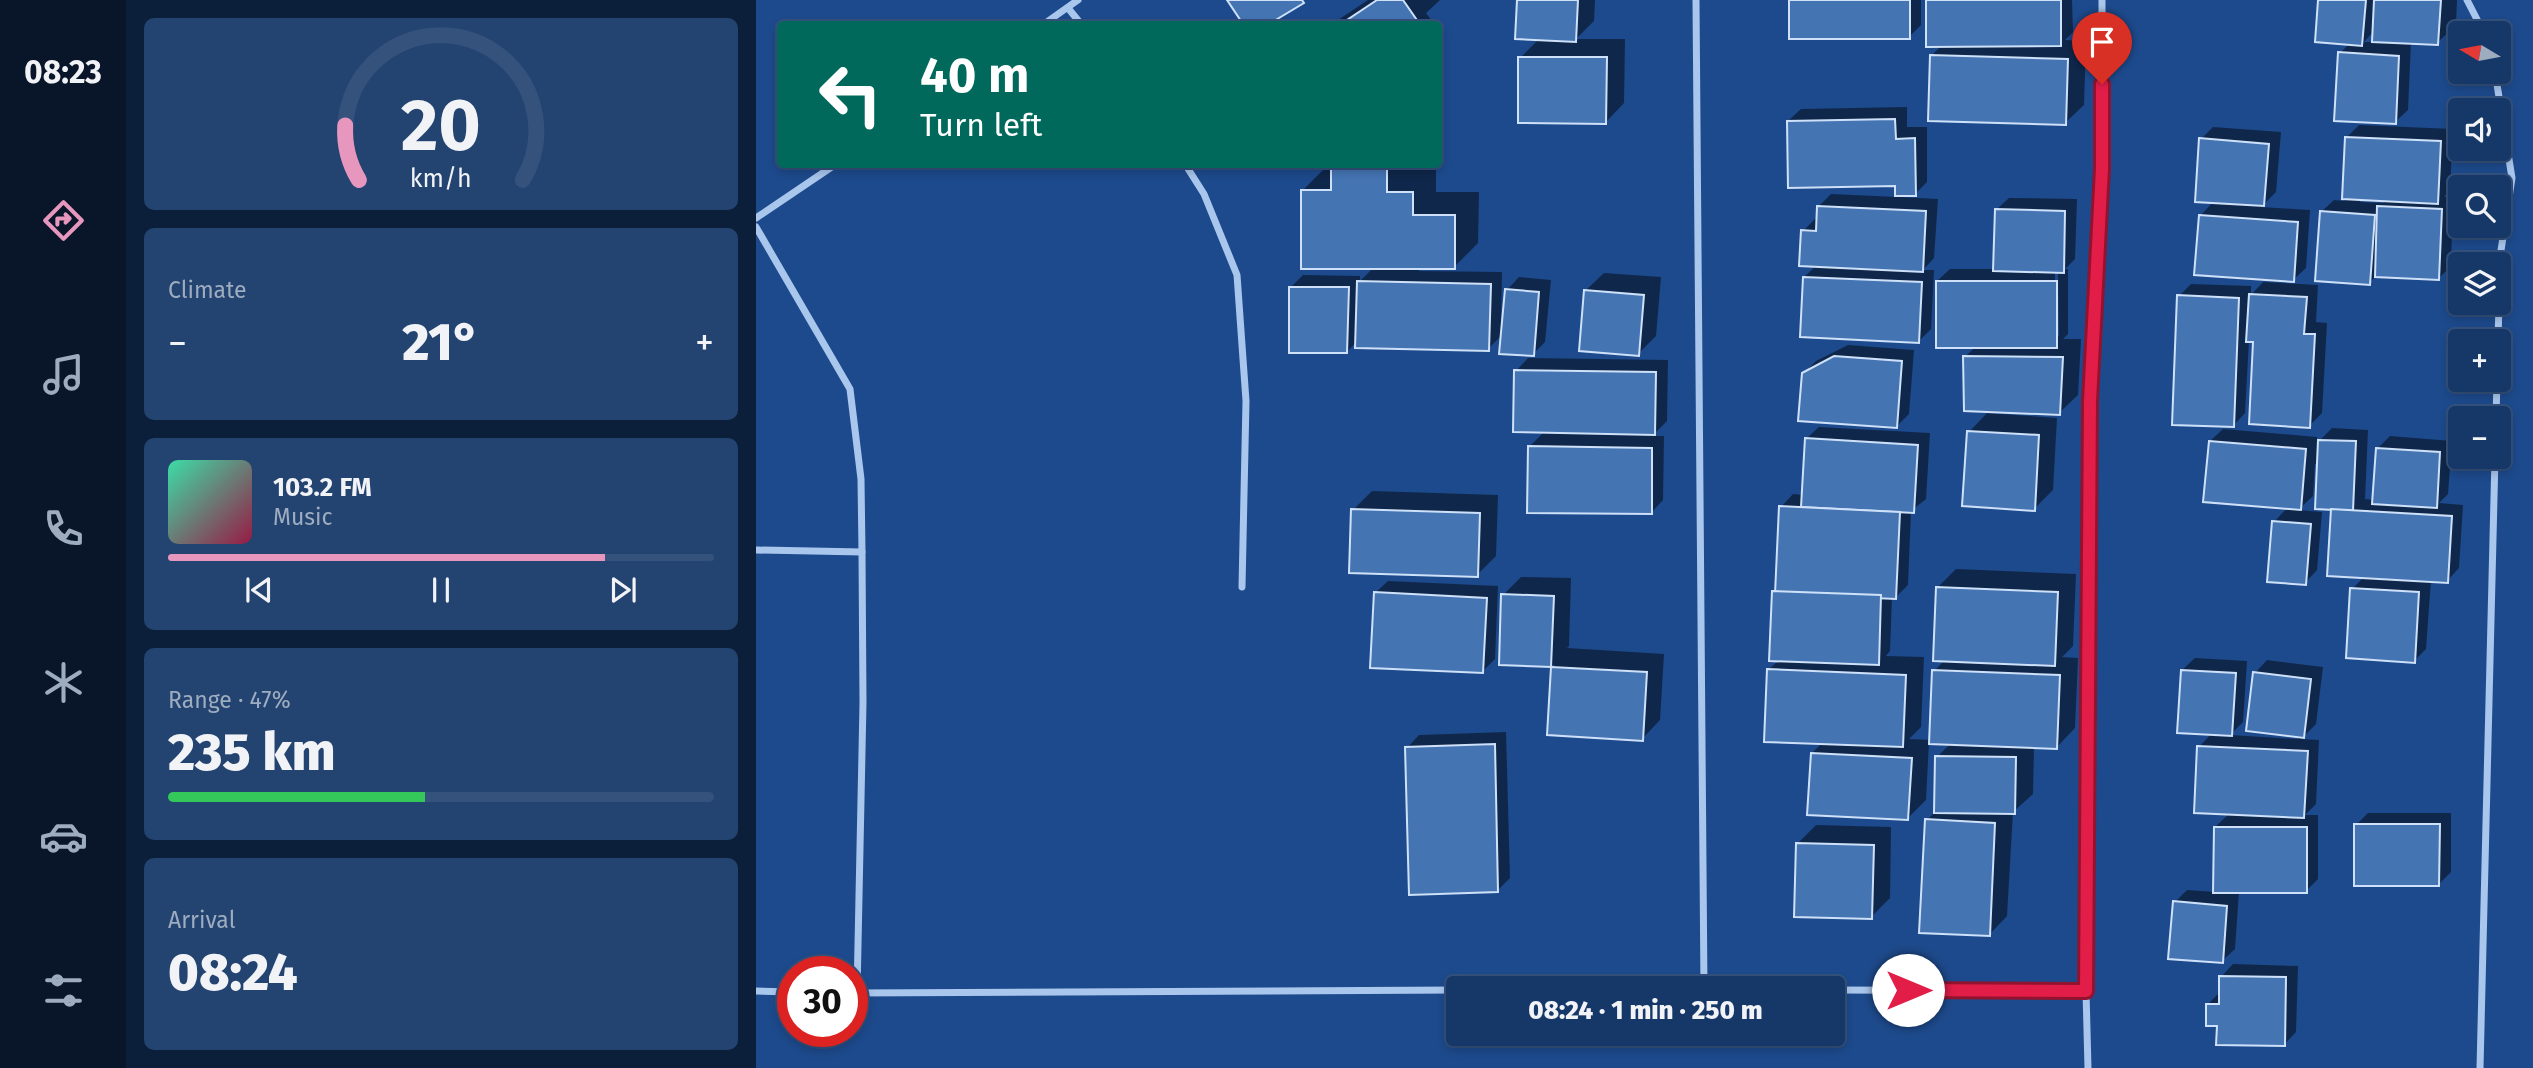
<!DOCTYPE html>
<html lang="en">
<head>
<meta charset="utf-8">
<style>
  body { margin:0; font-family:"Fira Sans",sans-serif; background:#234371; color:#f1f3f6; height:100vh; display:flex; flex-direction:column; font-size:26px; white-space:nowrap }
  * { box-sizing:border-box; margin:0 }
  p { font-size:23px; color:#9eacc0 }
  .icon { flex:none; width:38px; height:38px; fill:none; stroke:currentColor; stroke-width:2; stroke-linecap:round; stroke-linejoin:round }
  .map { position:relative; flex:1; overflow:hidden }
  .panel { display:flex; flex-direction:column; gap:18px; padding:18px; background:#0c1f3a; width:630px }
  .panel>* { flex:none }
  .banner { position:absolute; left:21px; top:21px; width:665px; height:147px; border-radius:7px; box-shadow:0 4px 10px #0003,0 0 0 2px #35527d; background:#00695c; color:#fff; overflow:hidden }
  .needle { width:46px; rotate:280deg }
  .fabs { position:absolute; left:1692px; top:21px; display:grid; gap:14px }
  .fabs a { display:grid; place-items:center; width:63px; height:63px; border-radius:7px; background:#163869; box-shadow:0 4px 10px #0003,0 0 0 2px #35527d; font-size:35px }
  .speed { position:absolute; left:21px; top:956px; display:flex; gap:14px; font-size:35px; font-weight:700; text-align:center }
  .speed>* { display:grid; place-content:center; width:91px; height:91px; border-radius:50%; background:#163869; box-shadow:0 4px 10px #0003,0 0 0 2px #35527d; line-height:1 }
  .speed .limit { border:10px solid #d22; background:#fff; color:#111 }
  .pin { position:absolute; display:grid; place-items:center; width:60px; height:60px; color:#fff; margin:-72px -30px; border-radius:50% 50% 50% 0; rotate:-45deg; box-shadow:0 0 7px #0007 }
  .pin .icon { rotate:45deg }
  .me { position:absolute; width:77px; margin:-38px; rotate:90deg; stroke-linejoin:round; filter:drop-shadow(0 0 5px #0008) }
  .turn { display:flex; align-items:center; gap:24px; height:147px; padding:0 28px; font-size:32px }
  .turn .icon { width:91px; height:91px; stroke-width:2.5 }
  .turn b { display:block; font-size:49px; line-height:60px }
  .big { font-size:52px; font-weight:800; line-height:1.1 }
  .panel .card { flex:1; display:flex; flex-direction:column; justify-content:center; gap:10px; min-width:0; padding:0 24px; border-radius:10px; background:#234371 }
  .panel .dial { align-items:center; gap:0 }
  .dial svg { height:182px; overflow:visible; fill:none; stroke:#35527d; stroke-width:7; stroke-linecap:round; text-anchor:middle }
  .dial text { fill:#f1f3f6; stroke:none }
  .song { display:flex; align-items:center; gap:21px }
  .cover { width:84px; height:84px; border-radius:10px; background:linear-gradient(135deg,hsl(160 70% 55%),hsl(340 70% 35%)) }
  .played { height:7px; border-radius:4px; background:linear-gradient(90deg,#e797bd 80%,#35527d 80%) }
  .keys { display:flex; justify-content:space-around; direction:ltr }
  .heat { display:flex; justify-content:space-between; align-items:center; font-size:38px; direction:ltr }
  .charge { height:10px; border-radius:5px; background:linear-gradient(90deg,#34c759 47%,#35527d 0) }
  .trip { position:absolute; left:690px; top:976px; width:399px; height:70px; border-radius:7px; background:#163869; box-shadow:0 4px 10px #0003,0 0 0 2px #35527d; font-weight:800; line-height:70px; text-align:center }
  main { display:flex; flex:1; min-height:0 }
  .dock { display:flex; flex-direction:column; width:126px; justify-content:space-around; align-items:center; background:#09162a; color:#9eacc0 }
  .dock .icon { width:49px; height:49px }
  .dock .current { color:#e797bd }
  .dock b { font-size:32px; color:#f1f3f6 }
  .map>svg:first-child { display:block }
  .shadow { fill:#0007; fill-rule:evenodd }
  .building { fill:#4574b3; stroke:#cee1f9; stroke-width:2 }
  .lines { fill:none; stroke-linecap:round; stroke-linejoin:round }
  .street { stroke:#a9c6ec; stroke-width:7 }
  .route-casing { stroke:#92132f; stroke-width:18 }
  .route { stroke:#e11d48; stroke-width:12 }
</style>
</head>
<body>
<main>
<nav class="dock">
<b>08:23</b>
<svg class="icon current" aria-label="directions" viewBox="0 0 24 24"><path d="M12 3l9 9-9 9-9-9zM9 14v-3h6M13 9l2 2-2 2"/></svg>
<svg class="icon" aria-label="music" viewBox="0 0 24 24"><path d="M9 18V5l10-2v13"/><circle cx="6" cy="18" r="3"/><circle cx="16" cy="16" r="3"/></svg>
<svg class="icon" aria-label="phone" viewBox="0 0 24 24"><path d="M5 4h4l2 5-3 2q2 4 5 5l2-3 5 2v4C11 20 4 13 5 4z"/></svg>
<svg class="icon" aria-label="climate" viewBox="0 0 24 24"><path d="M12 3v18M4 7l16 10M4 17L20 7"/></svg>
<svg class="icon" aria-label="car" viewBox="0 0 24 24"><path d="M5 17H2v-5l4-1 3-4h7l3 4 3 1v5h-3M9 17h6M6 11h13"/><circle cx="7" cy="17" r="2"/><circle cx="17" cy="17" r="2"/></svg>
<svg class="icon" aria-label="filters" viewBox="0 0 24 24"><path d="M4 7h16M4 17h16"/><circle cx="9" cy="7" r="2"/><circle cx="15" cy="17" r="2"/></svg>
</nav>
<section class="panel">
<div class="card dial"><svg viewBox="0 0 100 80">
<path d="M14 69A42 42 0 1 1 86 69"/>
<path d="M14 69A42 42 0 0 1 8 45" stroke="#e797bd"/>
<text x="50" y="56" font-size="32" font-weight="700">20</text>
<text x="50" y="72" font-size="11">km/h</text>
</svg></div>
<div class="card"><p>Climate</p>
<div class="heat"><a>−</a><b class="big">21°</b><a>+</a></div>
</div>
<div class="card">
<div class="song"><i class="cover"></i><div><b>103.2 FM</b><p>Music</p></div></div>
<div class="played"></div>
<div class="keys"><svg class="icon" aria-label="previous" viewBox="0 0 24 24"><path d="M18 5L8 12l10 7zM5 5v14"/></svg><svg class="icon" aria-label="pause" viewBox="0 0 24 24"><path d="M8 5v14M16 5v14"/></svg><svg class="icon" aria-label="next" viewBox="0 0 24 24"><path d="M6 5l10 7-10 7zM19 5v14"/></svg></div>
</div>
<div class="card"><p>Range · 47%</p><b class="big">235 km</b><div class="charge"></div></div>
<div class="card"><p>Arrival</p><b class="big">08:24</b></div>
</section>
<div class="map">
<svg width="1777" height="1068" viewBox="0 0 1777 1068">
  <rect width="100%" height="100%" fill="#1d4a8c"/>
  <g class="shadow">
    <polygon points="612,0 684,0 670,13 678,24 576,24"/>
    <polygon points="763,0 839,0 838,21 820,39 869,39 868,103 850,122 764,58 784,38"/>
    <polygon points="1034,0 1165,0 1165,25 1153,37"/>
    <polygon points="1172,0 1316,0 1317,32 1309,40 1330,41 1328,105 1309,123 1175,56 1186,45"/>
    <path d="M1564 0H1701L1700 25 1681 43 1655 42 1652 110 1639 122 1584 53 1594 43ZM1618 31V42H1608Z"/>
    <polygon points="1151,107 1151,127 1171,127 1171,182 1159,194 1144,195 1144,197 1182,199 1178,258 1167,270 1178,270 1175,329 1163,341 1048,277 1061,265 1047,231 1059,219 1062,219 1063,206 1075,194 1141,197 1141,184 1032,121 1045,109"/>
    <path d="M1603 125 1697 129 1694 190 1688 197H1697L1695 266 1683 278 1620 276 1613 283 1565 212 1578 200 1588 201 1591 137ZM1605 198 1630 200 1627 203 1604 202Z"/>
    <polygon points="1457,127 1525,132 1520,192 1505,207 1554,210 1550,268 1537,280 1444,216 1458,201 1445,139"/>
    <polygon points="578,164 654,164 654,169 680,169 680,192 723,192 722,243 698,267 663,267 663,271 746,272 745,321 748,321 751,290 763,277 795,280 789,342 777,354 747,334 732,349 601,341 591,352 535,287 547,275 604,276 604,281 618,267 547,190 571,166"/>
    <path d="M1253 198 1321 199 1319 259 1309 269H1312V334L1307 339H1325L1322 395 1303 413 1209 357 1220 346 1181 281 1194 269H1239L1240 210ZM1299 272H1302L1303 336H1299Z"/>
    <polygon points="848,273 905,277 900,336 882,354 829,291"/>
    <polygon points="1507,282 1562,285 1560,322 1571,323 1566,413 1553,426 1499,340 1493,340 1489,413 1477,426 1423,296 1435,284 1495,286 1495,295"/>
    <polygon points="1092,345 1158,350 1153,414 1141,426 1048,373 1060,361"/>
    <polygon points="772,358 912,360 911,421 896,436 908,436 907,500 895,513 774,446 789,431 760,371"/>
    <polygon points="1231,413 1301,418 1297,490 1278,509 1213,432"/>
    <polygon points="1063,427 1174,433 1170,499 1155,511 1152,585 1139,598 1136,597 1134,651 1130,656 1168,657 1165,727 1153,739 1175,740 1178,671 1189,660 1181,588 1200,569 1320,574 1317,646 1306,657 1322,658 1319,728 1301,747 1278,746 1277,794 1257,812 1251,916 1233,935 1171,820 1180,811 1181,757 1195,743 1173,742 1170,800 1152,818 1056,753 1067,742 1012,670 1023,660 1017,592 1021,588 1025,507 1037,494 1047,495 1050,439"/>
    <polygon points="1576,428 1612,430 1609,499 1618,500 1622,448 1634,436 1696,441 1692,494 1683,503 1707,505 1703,568 1691,581 1675,580 1670,649 1658,661 1596,589 1609,576 1577,508 1562,464 1559,464 1557,496 1542,510 1566,512 1561,570 1549,583 1518,522 1532,507 1454,441 1467,429 1561,437 1561,443"/>
    <polygon points="616,491 742,495 740,556 721,575 597,510"/>
    <polygon points="765,577 815,578 813,646 811,648 908,654 904,720 886,739 797,667 799,665 744,663 747,595"/>
    <polygon points="632,581 742,586 739,659 727,671 619,593"/>
    <polygon points="1439,658 1491,661 1487,722 1474,735 1542,739 1499,673 1511,660 1567,667 1560,724 1545,739 1563,740 1560,804 1549,815 1562,815 1562,879 1550,891 1483,891 1479,949 1466,961 1419,902 1431,890 1459,892 1459,827 1474,813 1443,747 1456,733 1426,670"/>
    <polygon points="750,732 754,878 742,890 651,748 663,735"/>
    <polygon points="1612,813 1695,813 1695,872 1683,884 1600,825"/>
    <polygon points="1060,825 1135,827 1134,898 1115,917 1041,844"/>
    <polygon points="1477,964 1542,966 1540,1032 1528,1045 1452,1004 1465,991 1465,977"/>
  </g>
  <g class="building">
    <polygon points="471,0 546,0 548,3 513,24 487,24"/>
    <polygon points="621,0 647,0 663,23 585,24"/>
    <polygon points="761,0 822,0 820,42 759,39"/>
    <rect x="1033" y="0" width="121" height="39"/>
    <polygon points="1170,0 1305,0 1305,46 1170,47"/>
    <polygon points="1562,0 1610,0 1606,46 1559,42"/>
    <polygon points="1618,0 1685,0 1682,45 1616,42"/>
    <polygon points="1582,52 1643,56 1640,124 1578,121"/>
    <polygon points="1174,55 1312,59 1310,125 1172,121"/>
    <polygon points="762,57 851,57 850,124 762,123"/>
    <polygon points="1139,119 1140,139 1159,138 1160,196 1139,196 1139,186 1032,188 1031,121"/>
    <polygon points="1589,137 1685,141 1682,204 1586,199"/>
    <polygon points="1443,138 1513,144 1508,206 1439,202"/>
    <polygon points="575,165 631,165 631,192 657,192 657,215 699,215 699,269 545,269 545,190 575,190"/>
    <polygon points="1061,206 1170,211 1167,272 1043,266 1045,230 1060,231"/>
    <polygon points="1621,206 1686,209 1683,280 1619,277"/>
    <polygon points="1239,209 1309,211 1308,273 1237,271"/>
    <polygon points="1564,211 1619,215 1614,285 1559,281"/>
    <polygon points="1443,215 1542,222 1538,282 1438,275"/>
    <polygon points="1047,277 1166,282 1163,343 1044,337"/>
    <polygon points="601,281 735,284 733,351 599,348"/>
    <rect x="1180" y="281" width="121" height="67"/>
    <polygon points="533,287 593,287 591,353 533,353"/>
    <polygon points="749,289 783,292 778,356 743,354"/>
    <polygon points="828,290 888,295 883,356 823,351"/>
    <polygon points="1493,294 1551,297 1548,334 1559,334 1554,428 1493,424 1497,342 1490,342"/>
    <polygon points="1421,295 1483,298 1478,427 1416,425"/>
    <polygon points="1078,356 1146,361 1141,428 1042,421 1046,373"/>
    <polygon points="1207,356 1307,357 1304,415 1208,411"/>
    <polygon points="758,370 900,372 899,435 757,432"/>
    <polygon points="1211,431 1283,435 1279,511 1206,506"/>
    <polygon points="1049,438 1162,445 1158,513 1045,507"/>
    <polygon points="1562,440 1600,441 1597,511 1559,509"/>
    <polygon points="1453,441 1550,449 1545,510 1447,502"/>
    <polygon points="772,446 896,448 896,514 771,513"/>
    <polygon points="1620,448 1684,452 1681,508 1616,504"/>
    <polygon points="1023,506 1144,512 1140,599 1019,594"/>
    <polygon points="595,509 724,513 722,577 593,573"/>
    <polygon points="1575,509 1696,516 1692,583 1571,576"/>
    <polygon points="1516,521 1555,524 1550,585 1511,582"/>
    <polygon points="1180,587 1302,592 1299,666 1177,661"/>
    <polygon points="1594,588 1663,592 1659,663 1590,658"/>
    <polygon points="1016,591 1125,595 1123,665 1013,661"/>
    <polygon points="618,592 731,598 727,673 614,668"/>
    <polygon points="745,594 798,596 795,667 743,665"/>
    <polygon points="795,667 891,672 887,741 791,735"/>
    <polygon points="1011,669 1150,675 1147,747 1008,742"/>
    <polygon points="1176,670 1304,675 1301,749 1173,744"/>
    <polygon points="1425,670 1480,673 1476,736 1421,733"/>
    <polygon points="1497,672 1555,679 1548,738 1490,731"/>
    <polygon points="739,744 742,892 653,895 649,747"/>
    <polygon points="1441,746 1552,751 1548,818 1438,813"/>
    <polygon points="1055,753 1156,758 1152,820 1051,815"/>
    <polygon points="1179,756 1260,757 1259,814 1178,813"/>
    <polygon points="1169,819 1239,823 1234,936 1163,933"/>
    <polygon points="1598,824 1684,824 1683,886 1598,886"/>
    <polygon points="1458,827 1551,827 1551,893 1457,893"/>
    <polygon points="1040,843 1118,845 1116,919 1038,917"/>
    <polygon points="1417,901 1471,906 1467,963 1412,959"/>
    <polygon points="1463,976 1530,977 1529,1046 1460,1045 1461,1026 1450,1026 1450,1004 1463,1004"/>
  </g>
  <g class="lines">
    <g class="street">
      <polyline points="940,0 948,989"/>
      <polyline points="1711,0 1728,33"/>
      <polyline points="312,8 325,24"/>
      <polyline points="288,24 322,0"/>
      <polyline points="1739,72 1756,178 1744,257 1743,296"/>
      <polyline points="429,164 448,194 481,275 490,401 486,587"/>
      <polyline points="0,218 80,164"/>
      <polyline points="0,227 94,389 105,479 106,552 107,703 101,993"/>
      <polyline points="1742,341 1743,303"/>
      <polyline points="1740,418 1741,380"/>
      <polyline points="0,550 106,552"/>
      <polyline points="1076,990 1330,991"/>
      <polyline points="0,991 37,992"/>
      <polyline points="96,993 702,990"/>
      <polyline points="1332,1068 1330,991 1334,401 1346,168 1346,0"/>
      <polyline points="1724,1068 1739,457"/>
    </g>
  </g>
  <g class="lines">
    <g class="route-casing">
      <polyline id="route" points="1152,990 1330,991 1334,401 1346,168 1346,84"/>
    </g>
    <use href="#route" class="route"/>
  </g>
</svg>
<div class="fabs">
<a><svg class="needle" viewBox="-14 -14 28 28"><path d="M0-13l5 13h-10z" fill="#e53935"/><path d="M0 13l5-13h-10z" fill="#9eacc0"/></svg></a>
<a><svg class="icon" aria-label="sound" viewBox="0 0 24 24"><path d="M4 9h4l5-4v14l-5-4H4zM17 9q2 3 0 6"/></svg></a>
<a><svg class="icon" aria-label="search" viewBox="0 0 24 24"><circle cx="10" cy="10" r="6"/><path d="M15 15l6 6"/></svg></a>
<a><svg class="icon" aria-label="layers" viewBox="0 0 24 24"><path d="M12 4l9 5-9 5-9-5zM3 14l9 5 9-5"/></svg></a>
<a>+</a>
<a>−</a>
</div>
<div class="speed"><div class="limit">30</div></div>
<div class="pin" style="left:1346px;top:84px;background:#d93025"><svg class="icon" aria-label="arrive" viewBox="0 0 24 24"><path d="M6 21V4h12l-3 4 3 4H6"/></svg></div>
<svg class="me" style="left:1152px;top:990px" viewBox="-20 -20 40 40"><circle r="19" fill="#fff"/><path d="M0-13L10 11 0 6-10 11z" fill="#e11d48"/></svg>
<div class="trip">08:24 · 1 min · 250 m</div>
<div class="banner">
<div class="turn"><svg class="icon" aria-label="left" viewBox="0 0 24 24"><path d="M17 20v-9H6M10 6l-5 5 5 5"/></svg><div><b>40 m</b>Turn left</div></div>
</div>
</div>
</main>
</body>
</html>
